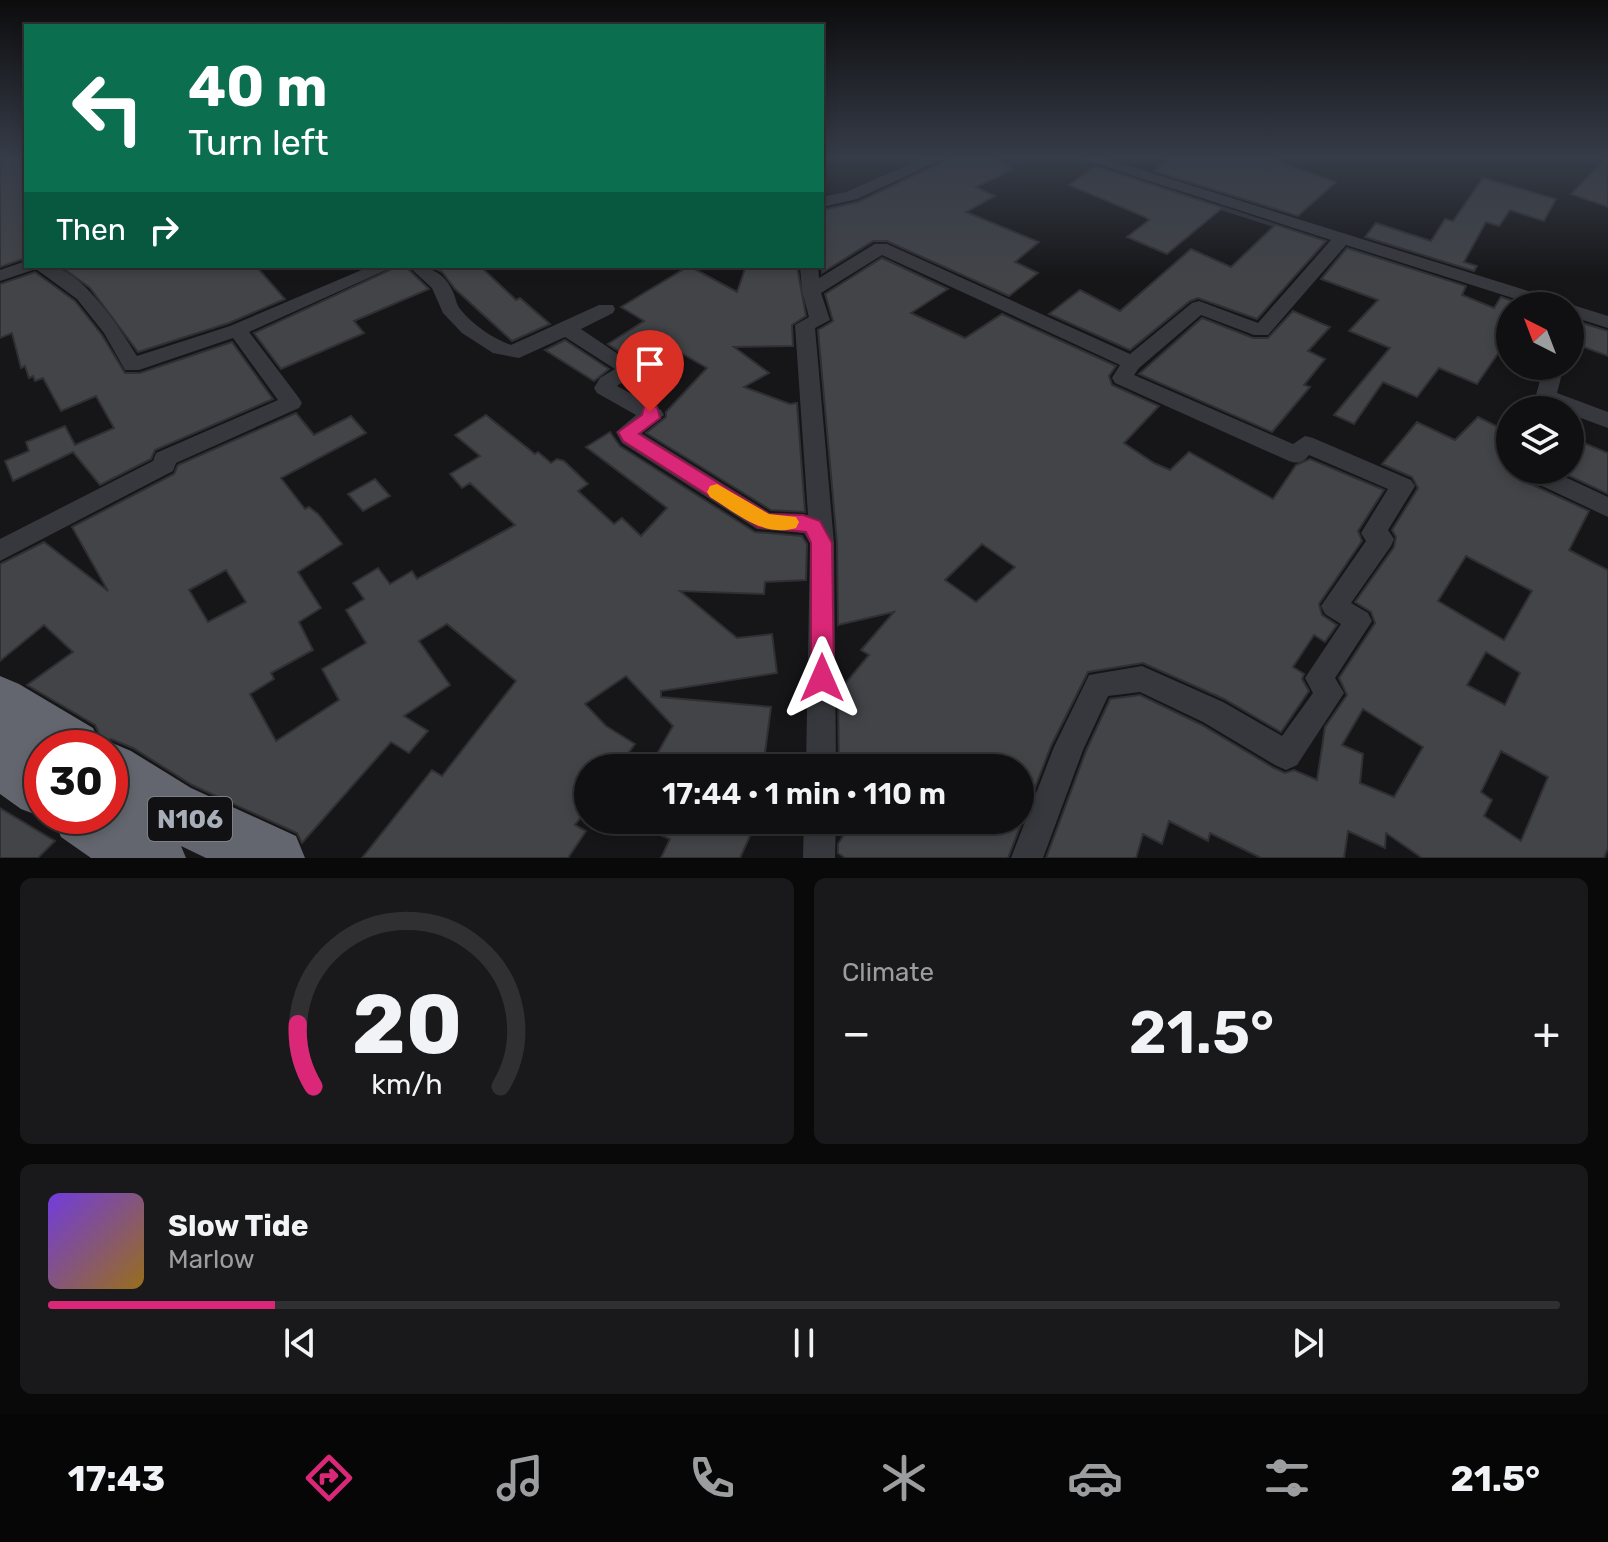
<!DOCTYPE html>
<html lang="en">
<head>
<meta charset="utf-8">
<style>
  body { margin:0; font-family:Rubik,sans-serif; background:#19191b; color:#f1f3f6; height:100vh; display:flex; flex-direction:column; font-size:30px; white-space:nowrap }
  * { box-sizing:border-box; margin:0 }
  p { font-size:26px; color:#9c9d9f }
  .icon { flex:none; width:44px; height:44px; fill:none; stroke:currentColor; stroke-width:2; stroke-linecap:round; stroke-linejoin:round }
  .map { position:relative; height:858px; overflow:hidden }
  .drawer { display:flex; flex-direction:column; gap:20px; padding:20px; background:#09090a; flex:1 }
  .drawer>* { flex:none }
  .guide { position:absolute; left:24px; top:24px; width:800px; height:244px; border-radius:0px; box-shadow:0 4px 12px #0003,0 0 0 2px #303032; background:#0b6e4f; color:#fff; overflow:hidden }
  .needle { width:52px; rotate:318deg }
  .tools { position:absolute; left:1496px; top:292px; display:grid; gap:16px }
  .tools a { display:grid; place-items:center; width:88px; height:88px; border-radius:50%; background:#101012; box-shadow:0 4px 12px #0003,0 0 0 2px #303032; font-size:40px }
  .speed { position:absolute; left:24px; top:730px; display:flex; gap:16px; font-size:40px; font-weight:700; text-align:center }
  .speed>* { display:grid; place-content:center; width:104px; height:104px; border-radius:50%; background:#101012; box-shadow:0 4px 12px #0003,0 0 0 2px #303032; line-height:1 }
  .speed .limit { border:12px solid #d22; background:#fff; color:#111 }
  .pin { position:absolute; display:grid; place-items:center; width:68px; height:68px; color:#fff; margin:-82px -34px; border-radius:50% 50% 50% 0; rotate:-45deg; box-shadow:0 0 8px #0007 }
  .pin .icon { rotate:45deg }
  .me { position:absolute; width:88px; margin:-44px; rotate:0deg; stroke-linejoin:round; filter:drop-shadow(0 0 6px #0008) }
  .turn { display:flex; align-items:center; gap:28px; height:168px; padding:0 32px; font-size:36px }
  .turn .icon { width:104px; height:104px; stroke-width:2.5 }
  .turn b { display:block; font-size:56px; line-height:68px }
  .then { display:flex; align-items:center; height:76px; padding:0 32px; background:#0003; gap:16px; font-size:30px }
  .big { font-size:60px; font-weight:600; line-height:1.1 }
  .drawer .widget { flex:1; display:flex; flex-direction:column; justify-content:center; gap:12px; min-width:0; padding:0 28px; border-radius:12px; background:#19191b }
  .drawer .dial { align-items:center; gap:0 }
  .dial svg { height:208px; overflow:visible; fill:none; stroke:#303032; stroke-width:7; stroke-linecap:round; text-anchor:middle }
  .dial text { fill:#f1f3f6; stroke:none }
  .song { display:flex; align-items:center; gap:24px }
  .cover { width:96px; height:96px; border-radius:12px; background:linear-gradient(135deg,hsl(260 70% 55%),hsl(40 70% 35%)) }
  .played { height:8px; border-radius:4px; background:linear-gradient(90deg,#db2777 15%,#303032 15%) }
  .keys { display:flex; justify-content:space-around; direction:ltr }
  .heat { display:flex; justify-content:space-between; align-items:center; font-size:44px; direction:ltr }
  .drawer .tiles { flex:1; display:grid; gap:20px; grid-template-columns:1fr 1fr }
  .widget:last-child { grid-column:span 2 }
  .trip { position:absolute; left:574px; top:754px; width:460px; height:80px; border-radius:40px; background:#101012; box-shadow:0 4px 12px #0003,0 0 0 2px #303032; font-weight:600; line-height:80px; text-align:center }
  .menu { display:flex; height:128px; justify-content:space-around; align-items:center; background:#060607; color:#9c9d9f }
  .menu .icon { width:56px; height:56px }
  .menu .active { color:#db2777 }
  .menu b { font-size:36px; color:#f1f3f6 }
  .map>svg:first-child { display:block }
  .building { fill:#424448; stroke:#303034; stroke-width:2; fill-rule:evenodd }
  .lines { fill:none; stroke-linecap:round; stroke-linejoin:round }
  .street { fill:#37383d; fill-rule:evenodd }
  .highway { fill:#63666e; fill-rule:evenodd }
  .route { fill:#db2777; stroke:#8e194d; stroke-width:2 }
  .slow { fill:#f59e0b }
  .labels { text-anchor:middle; stroke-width:8; stroke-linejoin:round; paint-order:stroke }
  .shield { fill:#111113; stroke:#7b7f86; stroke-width:2 }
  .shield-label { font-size:26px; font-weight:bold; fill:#a8aeb8 }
</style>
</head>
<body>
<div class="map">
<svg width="1608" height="858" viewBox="0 0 1608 858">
  <rect width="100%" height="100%" fill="#161618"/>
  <g class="building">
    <polygon points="3,157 26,157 26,258 0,267 0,163 5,162"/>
    <polygon points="954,157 989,157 1014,169 976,187 995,196 966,212 1039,242 1015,262 1038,273 1009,296 887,241 873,241 822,273 822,210 858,202"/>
    <polygon points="1169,157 1267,157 1336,182 1298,216 1154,171"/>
    <polygon points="1607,157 1608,207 1571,194"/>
    <polygon points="1095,166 1326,241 1257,319 1198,298 1190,301 1130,350 1049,314 1080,290 1120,311 1191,249 1231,267 1274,226 1221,209 1167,254 1127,237 1149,220 1145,217 1069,185"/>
    <polygon points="1483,178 1556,199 1544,221 1510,210 1499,226 1486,222 1464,262 1477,266 1474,271 1365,237 1376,223 1431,241 1445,219 1453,221"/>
    <polygon points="1347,248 1466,286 1462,295 1494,308 1501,297 1525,305 1510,306 1510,336 1477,384 1439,368 1417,397 1383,382 1354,424 1334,415 1390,348 1349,331 1378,300 1321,279"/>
    <path d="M882 258 948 289 911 313 965 338 1002 314 1116 366 1109 376 1112 385 1159 406 1124 443 1154 463 1170 470 1189 452 1273 499 1296 465 1310 459 1384 490 1358 531 1362 541 1319 604 1322 615 1337 625 1325 642 1314 635 1293 667 1304 674 1302 679 1309 691 1281 732 1224 699 1143 663 1088 672 1051 746 1008 858H845L838 853V844L853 820H1020V768H946L925 756 921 768H839L838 692 869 655 861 650 894 612 838 625 837 543 818 330 833 321 825 294ZM982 544 1015 567 976 602 945 580Z"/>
    <polygon points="60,266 256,266 285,299 229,323 138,352 90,288"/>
    <polygon points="398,266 405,266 429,289 354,321 364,333 281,369 254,333"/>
    <polygon points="430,266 480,266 516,300 520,298 550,324 512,341 455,289 442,272"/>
    <polygon points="689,266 737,292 746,266 797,266 806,316 792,325 793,346 734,347 769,373 744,387 790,404 797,403 805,512 771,510 646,433 666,417 666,412 707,368 665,344 636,363 608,344 644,321 621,307"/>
    <polygon points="35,272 75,301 102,335 125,373 140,373 232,342 273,399 155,450 151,459 100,485 73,452 13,481 5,461 29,451 26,442 65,426 75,445 114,428 96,396 61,411 43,378 35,381 33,376 29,378 25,366 21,368 12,333 0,338 0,284"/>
    <polygon points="1293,311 1330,327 1308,351 1325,359 1304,385 1310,387 1272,432 1139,374 1202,318 1253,338 1268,338"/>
    <polygon points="1576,321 1608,331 1608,356 1570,342"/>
    <polygon points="565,340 609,369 594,381 545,350"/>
    <path d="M296 413 314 435 351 416 366 433 281 478 305 509 309 507 318 514 342 544 298 572 321 608 299 622 313 650 271 673 274 679 250 694 276 741 339 700 322 669 366 643 346 610 364 599 353 583 378 568 390 584 412 571 417 579 515 525 470 483 462 488 450 474 480 456 455 435 486 415 535 454 538 452 551 463 557 459 564 461 588 484 578 491 614 524 622 518 641 536 667 508 586 447 610 432 620 446 755 532 802 536 807 544 806 580 765 582 764 594 680 591 737 638 772 634 777 673 661 691V697L771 707 763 768H649L673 726 626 676 585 704 606 726 635 744 617 768H588V808L575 825 586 831 568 858H362L432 770 442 776 516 681 447 624 419 641 450 685 404 716 428 731 409 753 391 742 302 843 297 833 192 785 133 748 111 739 103 742 95 725 27 685 73 652 44 625 0 661V564L44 542 108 591 72 527 174 474 178 465ZM226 570 246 602 208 622 189 590Z"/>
    <path d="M1478 417 1510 433V470H1514L1520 479 1589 511 1569 550 1608 570V848L1604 858H1422L1386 833 1385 848 1348 831 1344 858H1261L1210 833 1208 841 1169 821 1162 844 1143 834 1136 858H1046L1086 751 1110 699 1140 695 1202 725 1274 768 1285 773 1294 770 1317 780 1325 727 1347 695 1339 678 1375 623 1371 612 1355 602 1394 547 1396 537 1392 530 1418 488 1412 477 1382 464 1417 422 1455 440ZM1466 556 1532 591 1504 640 1438 601ZM1486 652 1520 673 1505 705 1467 685ZM1363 709 1423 747 1394 797 1360 783 1363 754 1342 745ZM1501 751 1548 777 1521 841 1484 816 1492 800 1481 792Z"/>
    <polygon points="1570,437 1608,453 1608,494 1557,470 1570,470"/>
    <polygon points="375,479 390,496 363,511 348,494"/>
    <polygon points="0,808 55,841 38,858 0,858"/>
    <polygon points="625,820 714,820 750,836 740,858 661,858 670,839"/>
  </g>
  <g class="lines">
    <g class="street">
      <polygon points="926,157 947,157 857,199 822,207 822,197 846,192"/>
      <path d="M1076 157H1100L1608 316V328L1570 316V306H1538L1346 245 1268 335H1254L1201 315 1139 368 1134 375 1293 444 1305 436 1313 438 1411 480 1415 486 1388 530 1394 539 1391 546 1351 603 1368 613 1372 621 1335 678 1344 693 1297 765 1286 770 1275 765 1203 722 1140 692 1108 696 1083 750 1043 858H1011L1054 747 1089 675 1142 666 1223 702 1282 736 1313 693 1305 678 1341 624 1325 614 1321 606 1366 541 1361 533 1388 489 1309 455C1303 463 1298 464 1289 461L1115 383 1112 378 1120 365 882 255 821 293 830 320 815 328 834 543 836 768H806L810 543 804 533 757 529 622 443 616 432 636 415 597 393 594 388 600 378 615 369 565 337 519 358 493 353 462 333 443 313 432 288 408 266C428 266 444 271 453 292 456 298 456 304 460 309 473 325 492 338 511 345L599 305H613L615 309 613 313 581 329 640 369 617 386 661 410 664 415 641 433 770 513 808 515 795 325 809 317 802 291 800 266H818L819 278 875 244H887L1130 354 1192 303 1199 301 1258 323 1331 240Z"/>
      <path d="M26 261V266C34 266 43 265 51 266 83 271 121 330 137 356L230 326 371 266H395L249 332 299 398 302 403 299 408 176 463 173 471 0 561V539L153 461 156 453 278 400 233 338 139 370H125L104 333 77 299 36 269 0 281V270Z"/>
      <polygon points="1544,366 1564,366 1557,393 1608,412 1608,428 1570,414 1570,410 1553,407 1552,410 1532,410"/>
      <polygon points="1517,470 1550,470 1608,497 1608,517 1521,476"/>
      <polygon points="804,820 836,820 835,858 803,858"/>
    </g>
    <polygon class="highway" points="0,676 19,684 93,728 101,746 110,742 131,751 191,788 296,836 305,858 206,858 181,846 186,858 91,858 61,837 52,816 110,816 110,748 42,748 42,816 46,816 42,817 21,809 0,794"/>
  </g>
  <linearGradient id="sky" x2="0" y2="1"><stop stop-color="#0c0c0d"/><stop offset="0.57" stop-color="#363c48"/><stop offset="1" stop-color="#363c48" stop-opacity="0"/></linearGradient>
  <rect width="1608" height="277" fill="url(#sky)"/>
  <polygon class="route" points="650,406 657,407 660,418 639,434 769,514 803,515 820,521 832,543 834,678 830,685 822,688 814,685 811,678 811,543 806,532 758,527 623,441 618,432 642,415 644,407"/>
  <path class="slow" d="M717 484 769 514 796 517 799 522 796 528C764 538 736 513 710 497L707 492 710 486Z"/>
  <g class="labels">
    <rect class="shield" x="148" y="797" width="84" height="44" rx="6"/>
    <g class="shield-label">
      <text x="190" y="828">N106</text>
    </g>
  </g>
</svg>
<div class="tools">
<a><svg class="needle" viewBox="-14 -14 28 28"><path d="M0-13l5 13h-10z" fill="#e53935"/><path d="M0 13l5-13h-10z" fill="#9c9d9f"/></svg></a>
<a><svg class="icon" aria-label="layers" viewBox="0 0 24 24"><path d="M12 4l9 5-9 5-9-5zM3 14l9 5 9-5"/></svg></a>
</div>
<div class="speed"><div class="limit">30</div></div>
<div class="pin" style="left:650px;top:412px;background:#d93025"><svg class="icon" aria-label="arrive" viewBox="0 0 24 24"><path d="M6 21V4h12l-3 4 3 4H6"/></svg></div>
<svg class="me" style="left:822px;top:678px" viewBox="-20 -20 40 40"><path d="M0-17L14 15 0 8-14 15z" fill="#db2777" stroke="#fff" stroke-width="4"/></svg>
<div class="trip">17:44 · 1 min · 110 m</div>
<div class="guide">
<div class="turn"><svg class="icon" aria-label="left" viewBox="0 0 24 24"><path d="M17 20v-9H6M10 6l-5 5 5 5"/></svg><div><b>40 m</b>Turn left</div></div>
<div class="then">Then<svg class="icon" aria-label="right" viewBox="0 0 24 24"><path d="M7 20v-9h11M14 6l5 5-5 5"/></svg></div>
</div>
</div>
<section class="drawer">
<div class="tiles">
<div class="widget dial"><svg viewBox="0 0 100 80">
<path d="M14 69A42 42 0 1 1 86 69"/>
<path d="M14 69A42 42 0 0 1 8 45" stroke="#db2777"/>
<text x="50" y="56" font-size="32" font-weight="700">20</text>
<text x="50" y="72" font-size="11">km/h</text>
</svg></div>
<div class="widget"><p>Climate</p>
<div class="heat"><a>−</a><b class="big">21.5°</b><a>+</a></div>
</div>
<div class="widget">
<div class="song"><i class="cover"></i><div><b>Slow Tide</b><p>Marlow</p></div></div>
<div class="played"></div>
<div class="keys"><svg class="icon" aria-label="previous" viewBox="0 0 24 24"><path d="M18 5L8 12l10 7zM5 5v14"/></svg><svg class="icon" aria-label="pause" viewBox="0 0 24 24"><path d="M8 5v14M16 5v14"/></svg><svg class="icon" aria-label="next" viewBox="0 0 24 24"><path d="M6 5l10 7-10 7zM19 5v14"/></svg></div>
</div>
</div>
</section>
<nav class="menu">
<b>17:43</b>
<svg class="icon active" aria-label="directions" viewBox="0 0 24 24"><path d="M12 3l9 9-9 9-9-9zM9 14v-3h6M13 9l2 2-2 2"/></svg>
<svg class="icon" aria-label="music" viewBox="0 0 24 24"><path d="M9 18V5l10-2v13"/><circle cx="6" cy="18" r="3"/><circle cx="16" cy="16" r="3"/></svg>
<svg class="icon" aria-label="phone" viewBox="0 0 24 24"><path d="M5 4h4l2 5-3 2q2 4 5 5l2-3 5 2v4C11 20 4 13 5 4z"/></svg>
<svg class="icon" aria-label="climate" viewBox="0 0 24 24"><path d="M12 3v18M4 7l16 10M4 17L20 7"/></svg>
<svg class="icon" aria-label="car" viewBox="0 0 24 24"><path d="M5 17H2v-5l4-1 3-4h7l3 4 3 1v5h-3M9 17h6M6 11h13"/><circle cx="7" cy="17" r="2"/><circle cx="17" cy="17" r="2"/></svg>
<svg class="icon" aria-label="filters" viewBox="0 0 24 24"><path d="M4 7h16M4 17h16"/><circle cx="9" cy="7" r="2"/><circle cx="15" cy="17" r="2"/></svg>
<b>21.5°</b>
</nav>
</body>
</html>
